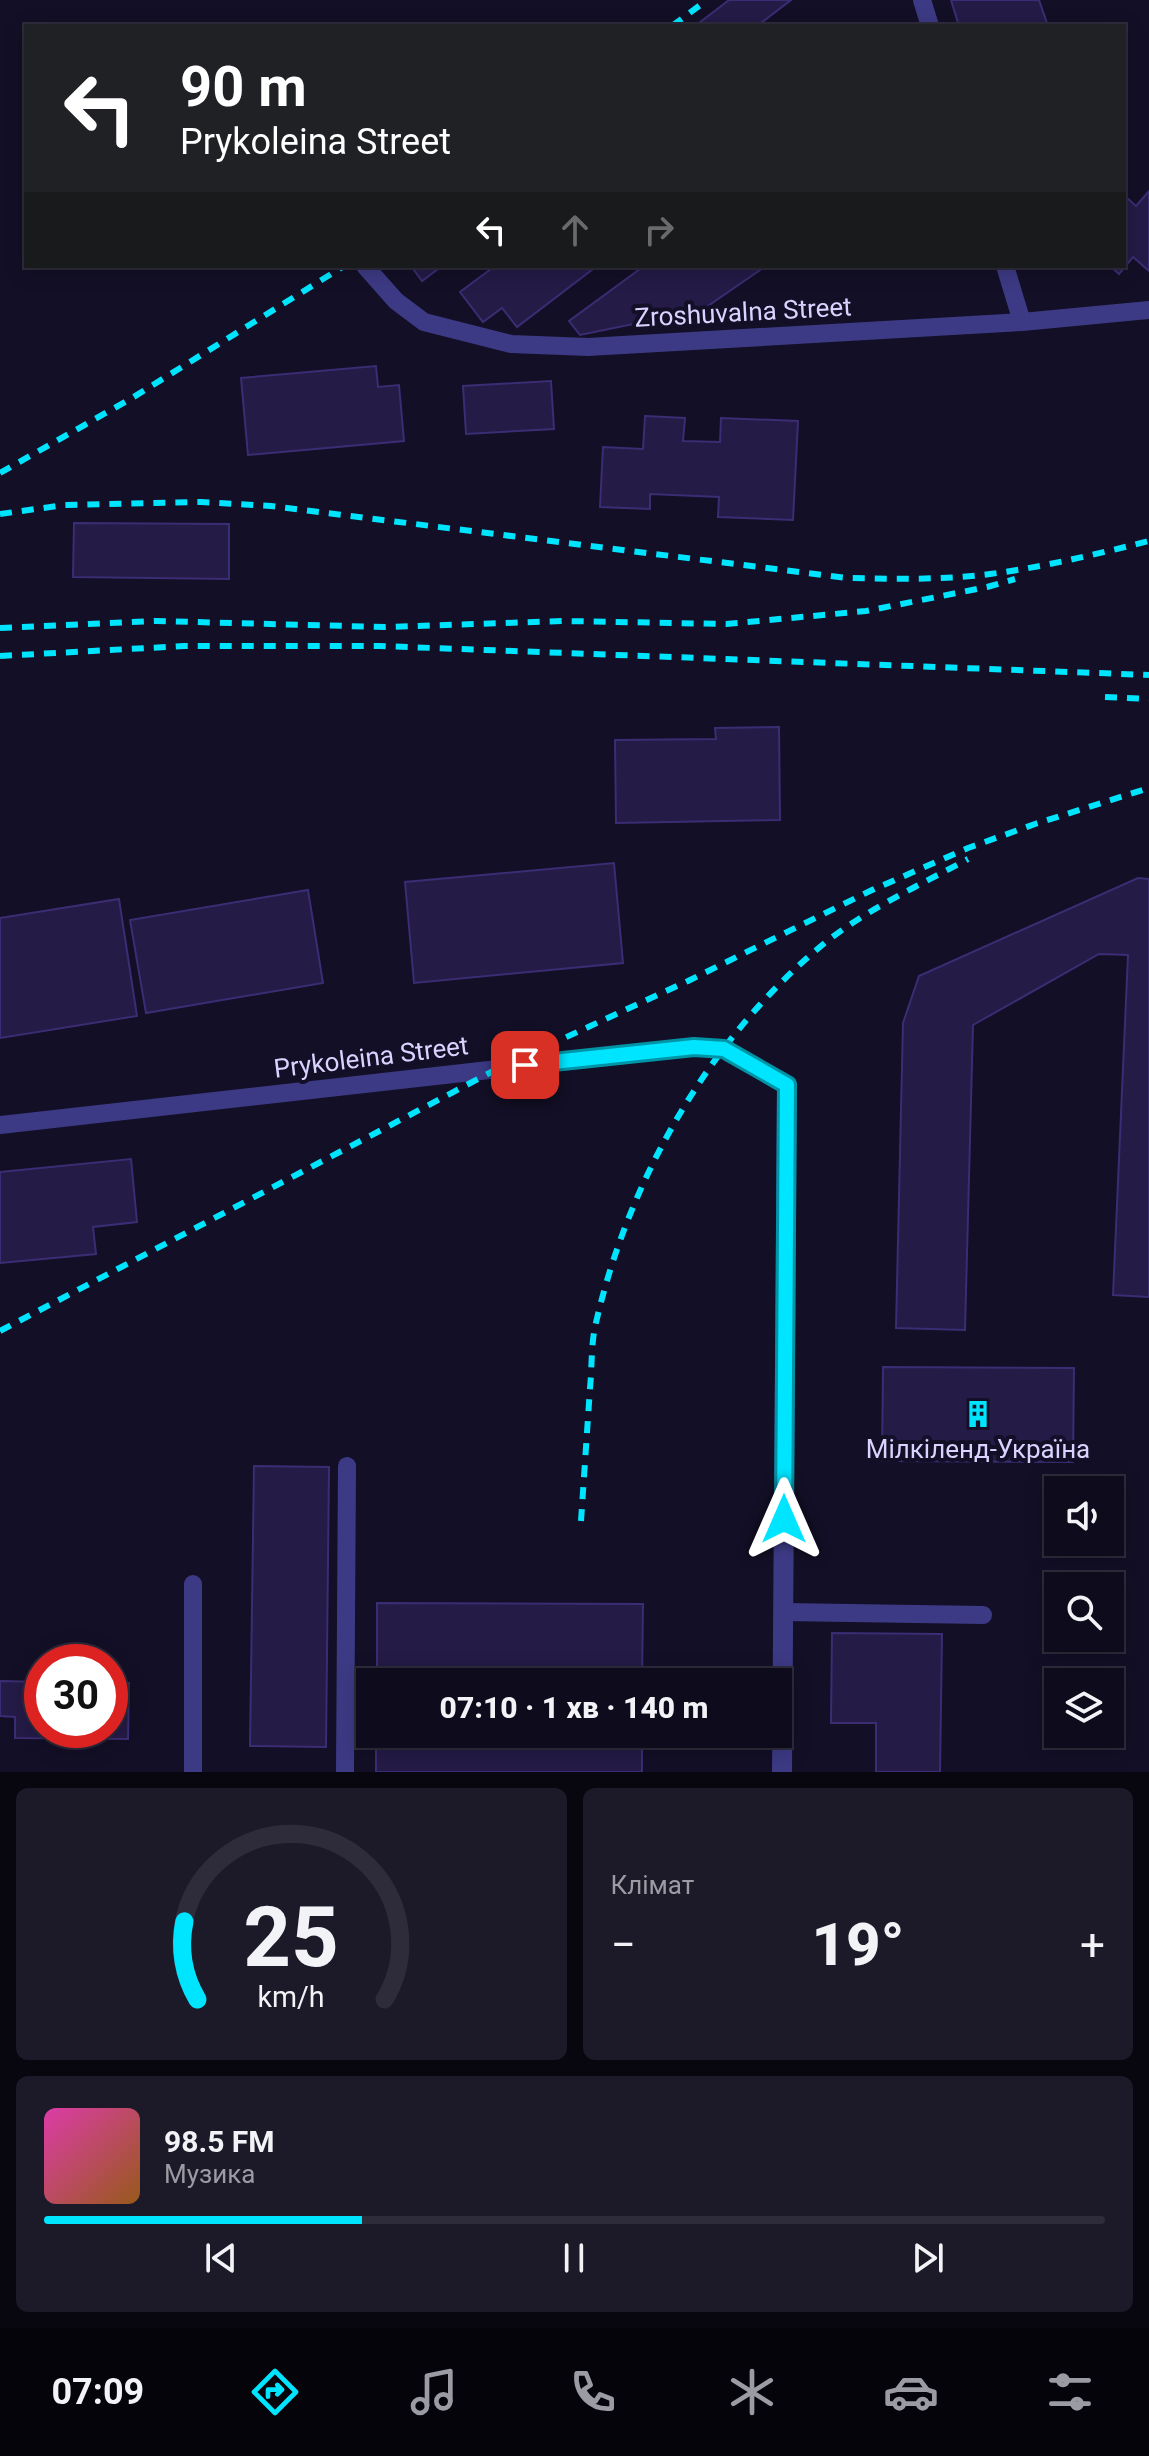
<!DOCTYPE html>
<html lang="uk">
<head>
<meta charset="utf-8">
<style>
  body { margin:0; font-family:Roboto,sans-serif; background:#1c1929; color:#f1f3f6; height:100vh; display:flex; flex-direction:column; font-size:30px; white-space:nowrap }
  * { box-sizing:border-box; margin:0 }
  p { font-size:26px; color:#9b9ba3 }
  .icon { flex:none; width:44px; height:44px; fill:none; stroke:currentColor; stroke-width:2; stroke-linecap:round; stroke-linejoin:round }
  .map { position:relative; height:1772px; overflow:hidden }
  .panel { display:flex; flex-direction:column; gap:16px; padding:16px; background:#08060f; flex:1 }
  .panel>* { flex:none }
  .guide { position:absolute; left:24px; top:24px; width:1102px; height:244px; border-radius:0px; box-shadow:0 4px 20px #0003,0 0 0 2px #2e2b3b; background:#202124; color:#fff; overflow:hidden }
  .buttons { position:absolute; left:1044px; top:1476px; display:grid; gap:16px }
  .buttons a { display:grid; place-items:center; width:80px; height:80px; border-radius:0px; background:#0e0b1c; box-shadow:0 4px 20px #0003,0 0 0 2px #2e2b3b; font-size:40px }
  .speed { position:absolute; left:24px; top:1644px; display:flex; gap:16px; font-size:40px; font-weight:700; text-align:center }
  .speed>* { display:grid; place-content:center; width:104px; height:104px; border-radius:50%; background:#0e0b1c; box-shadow:0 4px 20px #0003,0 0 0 2px #2e2b3b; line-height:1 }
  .speed .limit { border:12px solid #d22; background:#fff; color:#111 }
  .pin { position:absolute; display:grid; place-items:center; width:68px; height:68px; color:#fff; margin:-34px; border-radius:16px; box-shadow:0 4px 12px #0006 }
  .me { position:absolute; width:88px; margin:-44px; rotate:0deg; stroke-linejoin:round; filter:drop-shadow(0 0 6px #0008) }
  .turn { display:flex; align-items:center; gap:28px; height:168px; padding:0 24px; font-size:36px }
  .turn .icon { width:104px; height:104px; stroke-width:2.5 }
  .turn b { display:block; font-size:56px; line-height:68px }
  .lanes { display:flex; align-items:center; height:76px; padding:0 24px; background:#0003; justify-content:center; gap:40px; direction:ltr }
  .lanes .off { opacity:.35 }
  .big { font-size:60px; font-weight:800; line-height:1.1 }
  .panel .widget { flex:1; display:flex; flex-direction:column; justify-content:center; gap:12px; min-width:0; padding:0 28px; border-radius:12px; background:#1c1929 }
  .panel .dial { align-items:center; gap:0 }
  .dial svg { height:208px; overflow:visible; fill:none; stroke:#2e2b3b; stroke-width:7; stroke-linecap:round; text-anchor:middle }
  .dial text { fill:#f1f3f6; stroke:none }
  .song { display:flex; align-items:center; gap:24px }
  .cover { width:96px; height:96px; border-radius:12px; background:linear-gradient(135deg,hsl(320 70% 55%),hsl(30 70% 35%)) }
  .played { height:8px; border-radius:4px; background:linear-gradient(90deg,#00e5ff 30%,#2e2b3b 30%) }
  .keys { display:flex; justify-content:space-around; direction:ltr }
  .heat { display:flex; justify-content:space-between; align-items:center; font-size:44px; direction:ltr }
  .panel .tiles { flex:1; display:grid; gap:16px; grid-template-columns:1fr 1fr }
  .widget:last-child { grid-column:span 2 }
  .trip { position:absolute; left:356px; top:1668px; width:436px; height:80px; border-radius:0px; background:#0e0b1c; box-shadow:0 4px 20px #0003,0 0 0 2px #2e2b3b; font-weight:800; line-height:80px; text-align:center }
  .menu { display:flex; height:128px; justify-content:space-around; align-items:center; background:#06040b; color:#9b9ba3 }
  .menu .icon { width:56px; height:56px }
  .menu .on { color:#00e5ff }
  .menu b { font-size:36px; color:#f1f3f6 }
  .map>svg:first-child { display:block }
  .building { fill:#241b47; stroke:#3b2d73; stroke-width:2 }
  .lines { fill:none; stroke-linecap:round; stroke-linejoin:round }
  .lane { stroke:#3d3a85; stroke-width:18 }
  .street { stroke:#3d3a85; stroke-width:20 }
  .rail { stroke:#00e5ff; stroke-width:6; stroke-dasharray:12 10; stroke-linecap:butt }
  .route-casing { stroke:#0095a6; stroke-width:20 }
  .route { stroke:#00e5ff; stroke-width:14 }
  .labels { text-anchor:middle; stroke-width:8; stroke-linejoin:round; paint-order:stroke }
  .street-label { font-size:26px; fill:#d9d4ff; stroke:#130f26 }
  .poi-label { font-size:26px; fill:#d9d4ff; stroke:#130f26 }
</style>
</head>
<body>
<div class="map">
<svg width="1149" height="1772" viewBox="0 0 1149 1772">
  <rect width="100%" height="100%" fill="#130f26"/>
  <g class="building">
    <polygon points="729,0 791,0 757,26 695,26"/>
    <polygon points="951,0 1039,0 1048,26 959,26"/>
    <polygon points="1149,191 1149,271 1133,257 1119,274 1110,266 1124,266 1124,195 1136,206"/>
    <polygon points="411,266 442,266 422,281"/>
    <polygon points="495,266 597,266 517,327 502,308 483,322 460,292"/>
    <polygon points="644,266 766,266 702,310 580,335 569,321"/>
    <polygon points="376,366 378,387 399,385 404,441 248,455 241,378"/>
    <polygon points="551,381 554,429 466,434 463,386"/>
    <polygon points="645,416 685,418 683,441 720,442 721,418 798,421 793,520 718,517 719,497 650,494 650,509 600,507 603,447 643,449"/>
    <polygon points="74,523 229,524 229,579 73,577"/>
    <polygon points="779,727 780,820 616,823 615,740 716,739 715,728"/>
    <polygon points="614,863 623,963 414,983 405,882"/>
    <polygon points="1138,878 1149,879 1149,1297 1113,1295 1128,955 1099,954 973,1025 965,1330 896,1328 903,1023 919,976"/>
    <polygon points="308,890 323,983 146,1013 130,920"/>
    <polygon points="119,899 137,1016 0,1038 0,918"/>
    <polygon points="131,1159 137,1222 93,1227 96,1254 0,1263 0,1172"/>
    <polygon points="883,1367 1074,1368 1073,1462 882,1461"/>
    <polygon points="254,1466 329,1467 326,1747 250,1746"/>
    <polygon points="377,1603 643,1604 642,1682 377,1682"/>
    <polygon points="832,1633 942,1634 940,1772 876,1772 876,1723 831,1723"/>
    <polygon points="0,1681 42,1682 42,1730 110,1730 110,1683 129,1683 128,1739 15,1738 15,1717 0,1716"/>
    <rect x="376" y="1734" width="266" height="38"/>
  </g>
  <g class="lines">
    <g class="lane">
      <polyline points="922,0 930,26"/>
      <polyline points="365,266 396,301 424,322 511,344 588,347 1022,322 1149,310"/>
      <polyline points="1005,266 1022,322"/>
      <polyline points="0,1125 694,1047 724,1049 787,1085"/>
      <polyline points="783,1612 983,1615"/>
      <polyline points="193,1772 193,1584"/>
      <polyline points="345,1772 347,1466"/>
    </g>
    <polyline class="street" points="782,1772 787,1085"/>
    <g class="rail">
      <polyline points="672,26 707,0"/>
      <polyline points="0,473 132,398 344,266"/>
      <path d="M0 514 65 505 201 502 271 506 847 578C895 579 943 580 990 574 1044 567 1097 554 1149 541"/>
      <polyline points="0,628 156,621 385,627 564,621 726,624 866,611 987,587 1015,579"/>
      <polyline points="0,656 184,646 380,646 1149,675"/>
      <polyline points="1105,697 1149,699"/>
      <polyline points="0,1331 497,1069 688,981 872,890 968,848 1035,824 1149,788"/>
      <path d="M581 1521C584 1477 587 1432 590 1388 592 1368 591 1346 595 1327 627 1183 707 1041 821 946 865 910 918 886 968 859"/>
    </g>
  </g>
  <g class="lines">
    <g class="route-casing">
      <polyline id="route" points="525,1065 694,1047 724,1049 787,1085 784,1519"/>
    </g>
    <use href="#route" class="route"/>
  </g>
  <defs>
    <g id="building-bare" transform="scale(2.16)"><path d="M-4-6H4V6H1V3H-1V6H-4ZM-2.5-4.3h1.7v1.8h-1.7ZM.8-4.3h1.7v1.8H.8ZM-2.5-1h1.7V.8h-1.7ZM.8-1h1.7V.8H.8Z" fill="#00e5ff" stroke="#130f26" stroke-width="2.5" paint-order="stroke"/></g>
  </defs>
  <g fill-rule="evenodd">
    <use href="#building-bare" x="978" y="1414"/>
  </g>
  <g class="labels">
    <g class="street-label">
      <text transform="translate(743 312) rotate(-3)" y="9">Zroshuvalna Street</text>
      <text transform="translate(371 1057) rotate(-7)" y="9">Prykoleina Street</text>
    </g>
    <g class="poi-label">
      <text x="978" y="1458">Мілкіленд-Україна</text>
    </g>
  </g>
</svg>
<div class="buttons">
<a><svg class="icon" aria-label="sound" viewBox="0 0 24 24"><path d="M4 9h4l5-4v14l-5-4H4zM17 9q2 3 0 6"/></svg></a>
<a><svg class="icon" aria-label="search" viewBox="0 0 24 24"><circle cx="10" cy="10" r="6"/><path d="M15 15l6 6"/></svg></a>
<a><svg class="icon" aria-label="layers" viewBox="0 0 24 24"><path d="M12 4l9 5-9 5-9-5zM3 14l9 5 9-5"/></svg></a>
</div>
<div class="speed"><div class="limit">30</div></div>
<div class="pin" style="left:525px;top:1065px;background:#d93025"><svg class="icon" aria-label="arrive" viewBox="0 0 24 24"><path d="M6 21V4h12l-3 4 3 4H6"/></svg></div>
<svg class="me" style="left:784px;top:1519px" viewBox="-20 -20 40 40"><path d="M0-17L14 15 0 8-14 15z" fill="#00e5ff" stroke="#fff" stroke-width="4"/></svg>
<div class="trip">07:10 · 1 хв · 140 m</div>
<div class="guide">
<div class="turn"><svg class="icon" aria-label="left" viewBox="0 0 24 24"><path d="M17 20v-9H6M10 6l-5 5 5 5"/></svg><div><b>90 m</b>Prykoleina Street</div></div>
<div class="lanes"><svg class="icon" aria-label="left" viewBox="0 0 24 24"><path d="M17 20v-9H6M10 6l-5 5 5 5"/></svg><svg class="icon off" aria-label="ahead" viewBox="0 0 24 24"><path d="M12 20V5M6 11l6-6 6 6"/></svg><svg class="icon off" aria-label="right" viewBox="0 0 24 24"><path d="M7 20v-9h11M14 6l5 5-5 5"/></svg></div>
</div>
</div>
<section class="panel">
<div class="tiles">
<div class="widget dial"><svg viewBox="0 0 100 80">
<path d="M14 69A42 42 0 1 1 86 69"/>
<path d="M14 69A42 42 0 0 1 9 39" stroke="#00e5ff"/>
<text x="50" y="56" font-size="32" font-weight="700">25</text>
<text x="50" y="72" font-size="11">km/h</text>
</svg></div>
<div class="widget"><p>Клімат</p>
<div class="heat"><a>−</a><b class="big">19°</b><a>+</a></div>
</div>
<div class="widget">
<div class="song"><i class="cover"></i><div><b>98.5 FM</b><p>Музика</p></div></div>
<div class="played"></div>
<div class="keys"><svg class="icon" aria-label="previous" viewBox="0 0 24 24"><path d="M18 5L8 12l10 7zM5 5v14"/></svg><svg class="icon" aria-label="pause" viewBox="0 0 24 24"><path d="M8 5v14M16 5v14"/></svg><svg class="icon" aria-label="next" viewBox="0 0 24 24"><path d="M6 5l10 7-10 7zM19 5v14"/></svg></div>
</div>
</div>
</section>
<nav class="menu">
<b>07:09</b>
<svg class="icon on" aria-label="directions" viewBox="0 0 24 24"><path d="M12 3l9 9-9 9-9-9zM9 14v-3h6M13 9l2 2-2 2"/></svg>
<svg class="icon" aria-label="music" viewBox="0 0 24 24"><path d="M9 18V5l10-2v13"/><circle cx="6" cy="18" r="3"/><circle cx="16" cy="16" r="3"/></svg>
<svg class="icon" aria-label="phone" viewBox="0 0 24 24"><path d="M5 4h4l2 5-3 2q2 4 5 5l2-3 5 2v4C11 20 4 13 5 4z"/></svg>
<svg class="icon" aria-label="climate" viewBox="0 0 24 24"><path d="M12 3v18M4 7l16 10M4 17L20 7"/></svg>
<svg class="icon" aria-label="car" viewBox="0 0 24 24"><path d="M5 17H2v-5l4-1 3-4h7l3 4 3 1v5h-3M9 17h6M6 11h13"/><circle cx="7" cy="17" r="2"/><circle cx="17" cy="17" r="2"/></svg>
<svg class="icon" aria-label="filters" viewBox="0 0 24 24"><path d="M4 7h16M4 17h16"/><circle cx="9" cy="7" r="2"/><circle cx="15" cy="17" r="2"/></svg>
</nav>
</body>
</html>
